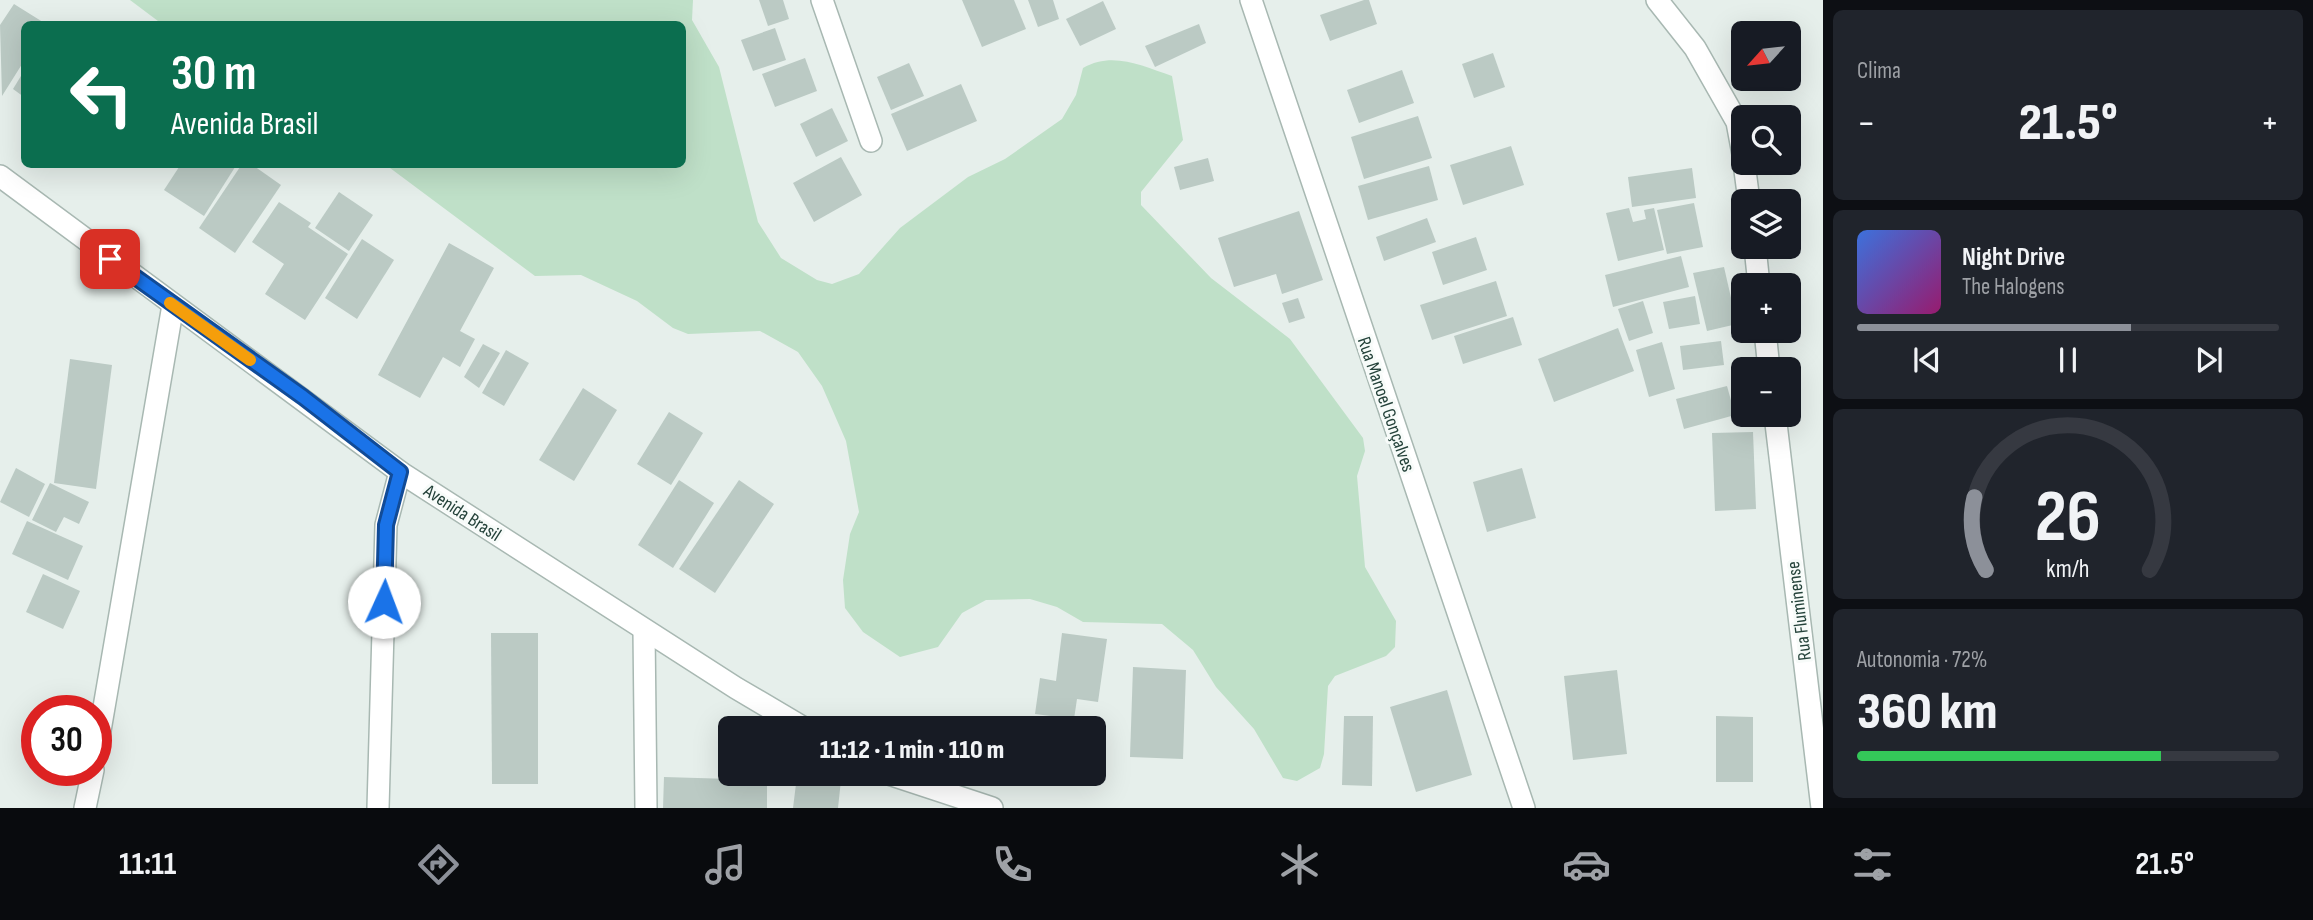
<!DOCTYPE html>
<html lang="pt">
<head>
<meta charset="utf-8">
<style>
  body { margin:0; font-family:"Sofia Sans Condensed",sans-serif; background:#20242c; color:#f1f3f6; height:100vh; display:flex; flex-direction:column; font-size:26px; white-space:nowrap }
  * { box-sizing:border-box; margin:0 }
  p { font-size:23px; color:#9ea1a6 }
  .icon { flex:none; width:38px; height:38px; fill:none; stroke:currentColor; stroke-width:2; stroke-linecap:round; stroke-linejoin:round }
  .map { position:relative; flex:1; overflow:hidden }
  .drawer { display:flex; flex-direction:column; gap:10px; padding:10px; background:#0d0f14; width:490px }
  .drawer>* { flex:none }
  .hud { position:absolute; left:21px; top:21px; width:665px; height:147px; border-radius:10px; box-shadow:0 7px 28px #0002; background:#0b6e4f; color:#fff; overflow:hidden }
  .needle { width:46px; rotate:243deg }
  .controls { position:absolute; left:1731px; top:21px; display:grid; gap:14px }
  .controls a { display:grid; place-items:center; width:70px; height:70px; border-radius:10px; background:#171b24; box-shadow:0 7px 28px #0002; font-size:35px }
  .speed { position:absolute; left:21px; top:695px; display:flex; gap:14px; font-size:35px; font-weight:700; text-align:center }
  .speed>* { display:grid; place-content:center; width:91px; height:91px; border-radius:50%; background:#171b24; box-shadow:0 7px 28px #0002; line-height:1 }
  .speed .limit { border:10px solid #d22; background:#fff; color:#111 }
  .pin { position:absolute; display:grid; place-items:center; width:60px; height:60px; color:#fff; margin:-30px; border-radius:14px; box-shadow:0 4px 10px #0006 }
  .me { position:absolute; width:77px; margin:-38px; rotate:2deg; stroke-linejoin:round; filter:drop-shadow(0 0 5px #0008) }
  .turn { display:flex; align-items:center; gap:24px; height:147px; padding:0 35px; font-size:32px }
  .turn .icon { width:91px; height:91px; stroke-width:2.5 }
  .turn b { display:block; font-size:49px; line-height:60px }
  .big { font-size:52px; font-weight:800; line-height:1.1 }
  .drawer .tile { flex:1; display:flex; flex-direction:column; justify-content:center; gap:10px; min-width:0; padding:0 24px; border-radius:10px; background:#20242c }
  .drawer .dial { align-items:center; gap:0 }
  .dial svg { height:182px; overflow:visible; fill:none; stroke:#363941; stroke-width:7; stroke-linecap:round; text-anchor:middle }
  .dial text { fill:#f1f3f6; stroke:none }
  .song { display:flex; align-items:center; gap:21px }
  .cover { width:84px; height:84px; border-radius:10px; background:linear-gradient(135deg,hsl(220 70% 55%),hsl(320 70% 35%)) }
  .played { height:7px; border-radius:4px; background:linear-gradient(90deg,#8c9099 65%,#363941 65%) }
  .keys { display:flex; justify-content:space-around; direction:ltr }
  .heat { display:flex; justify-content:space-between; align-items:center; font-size:38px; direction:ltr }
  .charge { height:10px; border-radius:5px; background:linear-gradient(90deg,#34c759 72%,#363941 0) }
  .trip { position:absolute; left:718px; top:716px; width:388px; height:70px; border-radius:10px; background:#171b24; box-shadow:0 7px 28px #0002; font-weight:800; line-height:70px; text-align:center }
  .tab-bar { display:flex; height:112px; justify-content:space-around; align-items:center; background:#090b0e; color:#9ea1a6 }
  .tab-bar .icon { width:49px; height:49px }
  .tab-bar .on { color:#8c9099 }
  .tab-bar b { font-size:32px; color:#f1f3f6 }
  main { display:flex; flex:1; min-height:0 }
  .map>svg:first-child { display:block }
  .green { fill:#bfe0c8 }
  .building { fill:#bbcac4 }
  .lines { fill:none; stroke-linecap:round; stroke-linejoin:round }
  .minor-casing { stroke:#a8b8b2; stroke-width:24 }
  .tertiary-casing { stroke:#a8b8b2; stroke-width:24 }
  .minor { stroke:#fff; stroke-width:21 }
  .tertiary { stroke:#fff; stroke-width:21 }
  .route-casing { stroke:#114b97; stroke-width:18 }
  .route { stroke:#1a73e8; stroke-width:12 }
  .slow { stroke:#f59e0b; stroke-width:12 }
  .labels { text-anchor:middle; stroke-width:6; stroke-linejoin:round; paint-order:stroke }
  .street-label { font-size:19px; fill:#24423a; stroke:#f7fbf9 }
</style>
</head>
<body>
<main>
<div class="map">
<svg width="1823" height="808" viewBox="0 0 1823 808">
  <rect width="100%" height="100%" fill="#e6efeb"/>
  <path class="green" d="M130 0H693L692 20 719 67 758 222 781 258 817 280 832 284 859 274 900 228 968 177 1005 159 1062 119 1076 95 1083 68C1113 51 1142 66 1172 76L1183 140 1141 192V205L1211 278 1290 339 1363 438 1365 451 1357 476 1365 567 1396 621 1395 647 1386 656 1335 676 1328 686 1324 754 1320 768 1297 781 1283 778 1254 729 1216 687 1193 650 1162 624 1083 622 1057 607 1030 599 986 600 962 613 938 647 900 657 863 632 845 608 843 580 850 534 859 512 846 441 822 386 798 352 760 331 688 334 673 328 637 301 581 275 535 276 386 165 682 164V24H162Z"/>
  <g class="building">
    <polygon points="759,0 783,0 789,19 768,26"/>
    <polygon points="962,0 1014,0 1026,29 982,47"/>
    <polygon points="1028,0 1053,0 1059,19 1038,27"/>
    <polygon points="1364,0 1369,0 1377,24 1330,41 1320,15"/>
    <polygon points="1103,1 1116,29 1080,46 1066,19"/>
    <polygon points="14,4 46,24 24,24 24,61 2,96 0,25"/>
    <polygon points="1199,24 1206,43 1155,67 1145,46"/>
    <polygon points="775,28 786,60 753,71 741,40"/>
    <polygon points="1493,53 1505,87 1474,98 1462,64"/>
    <polygon points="805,58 817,91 775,107 762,74"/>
    <polygon points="909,63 924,96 891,110 877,77"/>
    <polygon points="1402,70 1414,103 1359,123 1347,90"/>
    <polygon points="24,71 24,97 13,89"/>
    <polygon points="961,84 977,121 907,151 891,114"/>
    <polygon points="832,108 848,141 816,157 800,124"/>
    <polygon points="1418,116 1432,158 1364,179 1351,137"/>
    <polygon points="1511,146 1524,185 1463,205 1450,165"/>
    <polygon points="841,157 862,195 814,222 793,183"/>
    <polygon points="1208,158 1214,181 1180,190 1174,167"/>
    <polygon points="181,164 237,164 204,216 164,190"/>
    <polygon points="242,164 251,164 281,185 235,253 199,228"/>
    <polygon points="1429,166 1438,200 1368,220 1358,186"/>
    <polygon points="1692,168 1696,198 1632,207 1628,177"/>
    <polygon points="339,192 373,215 349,251 315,228"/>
    <polygon points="279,202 311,223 308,227 348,254 305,320 265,294 284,264 252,242"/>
    <polygon points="1694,203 1703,247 1667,254 1657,210"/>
    <polygon points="1629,208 1633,222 1646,219 1644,210 1654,208 1664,250 1618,261 1606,213"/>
    <polygon points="1299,211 1323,280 1282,294 1276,274 1234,287 1218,238"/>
    <polygon points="1427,218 1436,242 1384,261 1376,237"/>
    <polygon points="1476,237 1487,270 1443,285 1432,252"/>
    <polygon points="362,239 394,260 357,319 325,298"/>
    <polygon points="449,243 494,268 460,331 475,339 460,367 443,357 420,398 378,375"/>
    <polygon points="1681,256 1689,287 1613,307 1605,275"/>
    <polygon points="1724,267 1737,324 1707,331 1693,273"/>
    <polygon points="1496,281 1507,316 1432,340 1420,305"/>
    <polygon points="1695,296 1700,324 1669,329 1663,302"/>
    <polygon points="1298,298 1305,318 1289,323 1282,303"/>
    <polygon points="1643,301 1653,333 1629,341 1618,309"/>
    <polygon points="1513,317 1522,345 1463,364 1454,336"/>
    <polygon points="1618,328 1634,371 1554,402 1538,359"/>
    <polygon points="1721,341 1724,365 1683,370 1680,346"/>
    <polygon points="1662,342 1675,389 1649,397 1636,350"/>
    <polygon points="483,344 500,353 479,388 464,377"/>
    <polygon points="506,350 529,363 504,406 482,393"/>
    <polygon points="70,359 112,365 96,489 54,483"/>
    <polygon points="1727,386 1735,415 1684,429 1676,399"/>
    <polygon points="583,388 617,410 574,481 539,460"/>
    <polygon points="669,412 703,433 671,485 637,464"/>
    <polygon points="1753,432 1756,509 1715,511 1712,433"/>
    <polygon points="16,468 45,484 29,517 0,502"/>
    <polygon points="1522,468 1536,518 1487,532 1473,482"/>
    <polygon points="679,480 714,503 673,568 638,545"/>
    <polygon points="739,480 774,504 715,593 679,569"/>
    <polygon points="50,483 89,502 79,524 64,517 56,532 32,520"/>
    <polygon points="27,521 83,546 68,580 12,554"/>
    <polygon points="43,574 80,591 63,629 26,612"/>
    <polygon points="491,633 538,633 538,784 492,784"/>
    <polygon points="1062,633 1107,639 1098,702 1077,699 1074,719 1035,714 1040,678 1056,681"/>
    <polygon points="1133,667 1186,670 1183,759 1130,757"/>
    <polygon points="1617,670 1627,754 1573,760 1564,676"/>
    <polygon points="1447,690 1472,775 1416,792 1390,707"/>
    <polygon points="1344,716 1373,716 1372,786 1342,785"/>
    <polygon points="1716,716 1753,717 1753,782 1716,782"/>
    <polygon points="797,776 841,780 838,808 793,808"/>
    <polygon points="664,777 767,780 767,808 663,808"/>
  </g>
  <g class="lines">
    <g class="minor-casing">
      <g id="minor">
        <polyline points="822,0 871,141"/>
        <polyline points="1251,0 1524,808"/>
        <polyline points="1657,0 1695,48 1737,122 1743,154"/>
        <polyline points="1744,163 1749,201"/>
        <polyline points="1755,247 1759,285"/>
        <polyline points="1765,331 1769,369"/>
        <polyline points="1775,415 1822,808"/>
        <polyline points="644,630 646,808"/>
        <polyline points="96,754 173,305"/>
        <polyline points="85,808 93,770"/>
        <polyline points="378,808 386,525 400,472"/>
      </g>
    </g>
    <g class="tertiary-casing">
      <g id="tertiary">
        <polyline points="0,176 400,472 736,688 804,728"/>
        <polyline points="889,774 992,808"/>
      </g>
    </g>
    <use href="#minor" class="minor"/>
    <use href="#tertiary" class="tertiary"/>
  </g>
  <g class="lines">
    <g class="route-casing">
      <polyline id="route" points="110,259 303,397 400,472 386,525 384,602"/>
    </g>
    <use href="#route" class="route"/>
    <polyline class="slow" points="170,303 250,360"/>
  </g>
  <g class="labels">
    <g class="street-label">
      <text transform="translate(1387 404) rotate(71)" y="7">Rua Manoel Gonçalves</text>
      <text transform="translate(463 512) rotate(33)" y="7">Avenida Brasil</text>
      <text transform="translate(1798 611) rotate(-97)" y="7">Rua Fluminense</text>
    </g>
  </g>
</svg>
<div class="controls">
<a><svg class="needle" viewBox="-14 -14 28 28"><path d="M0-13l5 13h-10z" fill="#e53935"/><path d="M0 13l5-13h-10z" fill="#9ea1a6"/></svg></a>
<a><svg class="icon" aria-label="search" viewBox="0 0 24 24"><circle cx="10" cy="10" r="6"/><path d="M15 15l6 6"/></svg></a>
<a><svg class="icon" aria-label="layers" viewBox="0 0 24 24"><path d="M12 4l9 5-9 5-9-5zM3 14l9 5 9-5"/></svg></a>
<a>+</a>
<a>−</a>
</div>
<div class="speed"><div class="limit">30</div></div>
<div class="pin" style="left:110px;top:259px;background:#d93025"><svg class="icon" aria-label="arrive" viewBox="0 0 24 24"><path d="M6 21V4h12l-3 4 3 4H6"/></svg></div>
<svg class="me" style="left:384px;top:602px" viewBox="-20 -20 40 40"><circle r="19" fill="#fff"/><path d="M0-13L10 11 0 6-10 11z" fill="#1a73e8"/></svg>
<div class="trip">11:12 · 1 min · 110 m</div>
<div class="hud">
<div class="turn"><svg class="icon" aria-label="left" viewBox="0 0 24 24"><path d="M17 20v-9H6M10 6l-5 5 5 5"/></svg><div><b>30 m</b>Avenida Brasil</div></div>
</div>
</div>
<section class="drawer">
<div class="tile"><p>Clima</p>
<div class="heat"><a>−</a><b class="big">21.5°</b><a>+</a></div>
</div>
<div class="tile">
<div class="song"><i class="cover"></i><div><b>Night Drive</b><p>The Halogens</p></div></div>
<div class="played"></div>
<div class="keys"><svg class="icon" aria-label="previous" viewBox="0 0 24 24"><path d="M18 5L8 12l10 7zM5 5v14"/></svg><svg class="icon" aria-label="pause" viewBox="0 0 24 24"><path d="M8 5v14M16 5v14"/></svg><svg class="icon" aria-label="next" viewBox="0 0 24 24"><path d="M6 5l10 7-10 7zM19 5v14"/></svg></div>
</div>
<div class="tile dial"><svg viewBox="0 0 100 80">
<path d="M14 69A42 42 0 1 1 86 69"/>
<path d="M14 69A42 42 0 0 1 9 37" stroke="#8c9099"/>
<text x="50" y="56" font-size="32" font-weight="700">26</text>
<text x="50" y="72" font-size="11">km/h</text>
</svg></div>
<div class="tile"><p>Autonomia · 72%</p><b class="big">360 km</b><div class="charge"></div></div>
</section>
</main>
<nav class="tab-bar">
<b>11:11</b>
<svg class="icon on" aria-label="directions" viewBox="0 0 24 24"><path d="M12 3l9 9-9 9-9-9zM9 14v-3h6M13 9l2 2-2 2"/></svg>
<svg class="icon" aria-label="music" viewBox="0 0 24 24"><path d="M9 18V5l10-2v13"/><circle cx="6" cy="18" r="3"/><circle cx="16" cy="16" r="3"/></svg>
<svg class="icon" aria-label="phone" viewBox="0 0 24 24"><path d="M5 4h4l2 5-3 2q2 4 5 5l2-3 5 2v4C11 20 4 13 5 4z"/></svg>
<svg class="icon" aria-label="climate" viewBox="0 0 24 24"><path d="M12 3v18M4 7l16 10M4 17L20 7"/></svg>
<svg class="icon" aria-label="car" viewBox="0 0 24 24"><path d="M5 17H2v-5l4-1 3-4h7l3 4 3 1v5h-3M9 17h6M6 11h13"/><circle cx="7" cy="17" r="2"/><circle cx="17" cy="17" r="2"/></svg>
<svg class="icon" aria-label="filters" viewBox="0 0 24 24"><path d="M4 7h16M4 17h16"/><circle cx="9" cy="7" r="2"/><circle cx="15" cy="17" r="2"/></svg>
<b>21.5°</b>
</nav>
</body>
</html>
